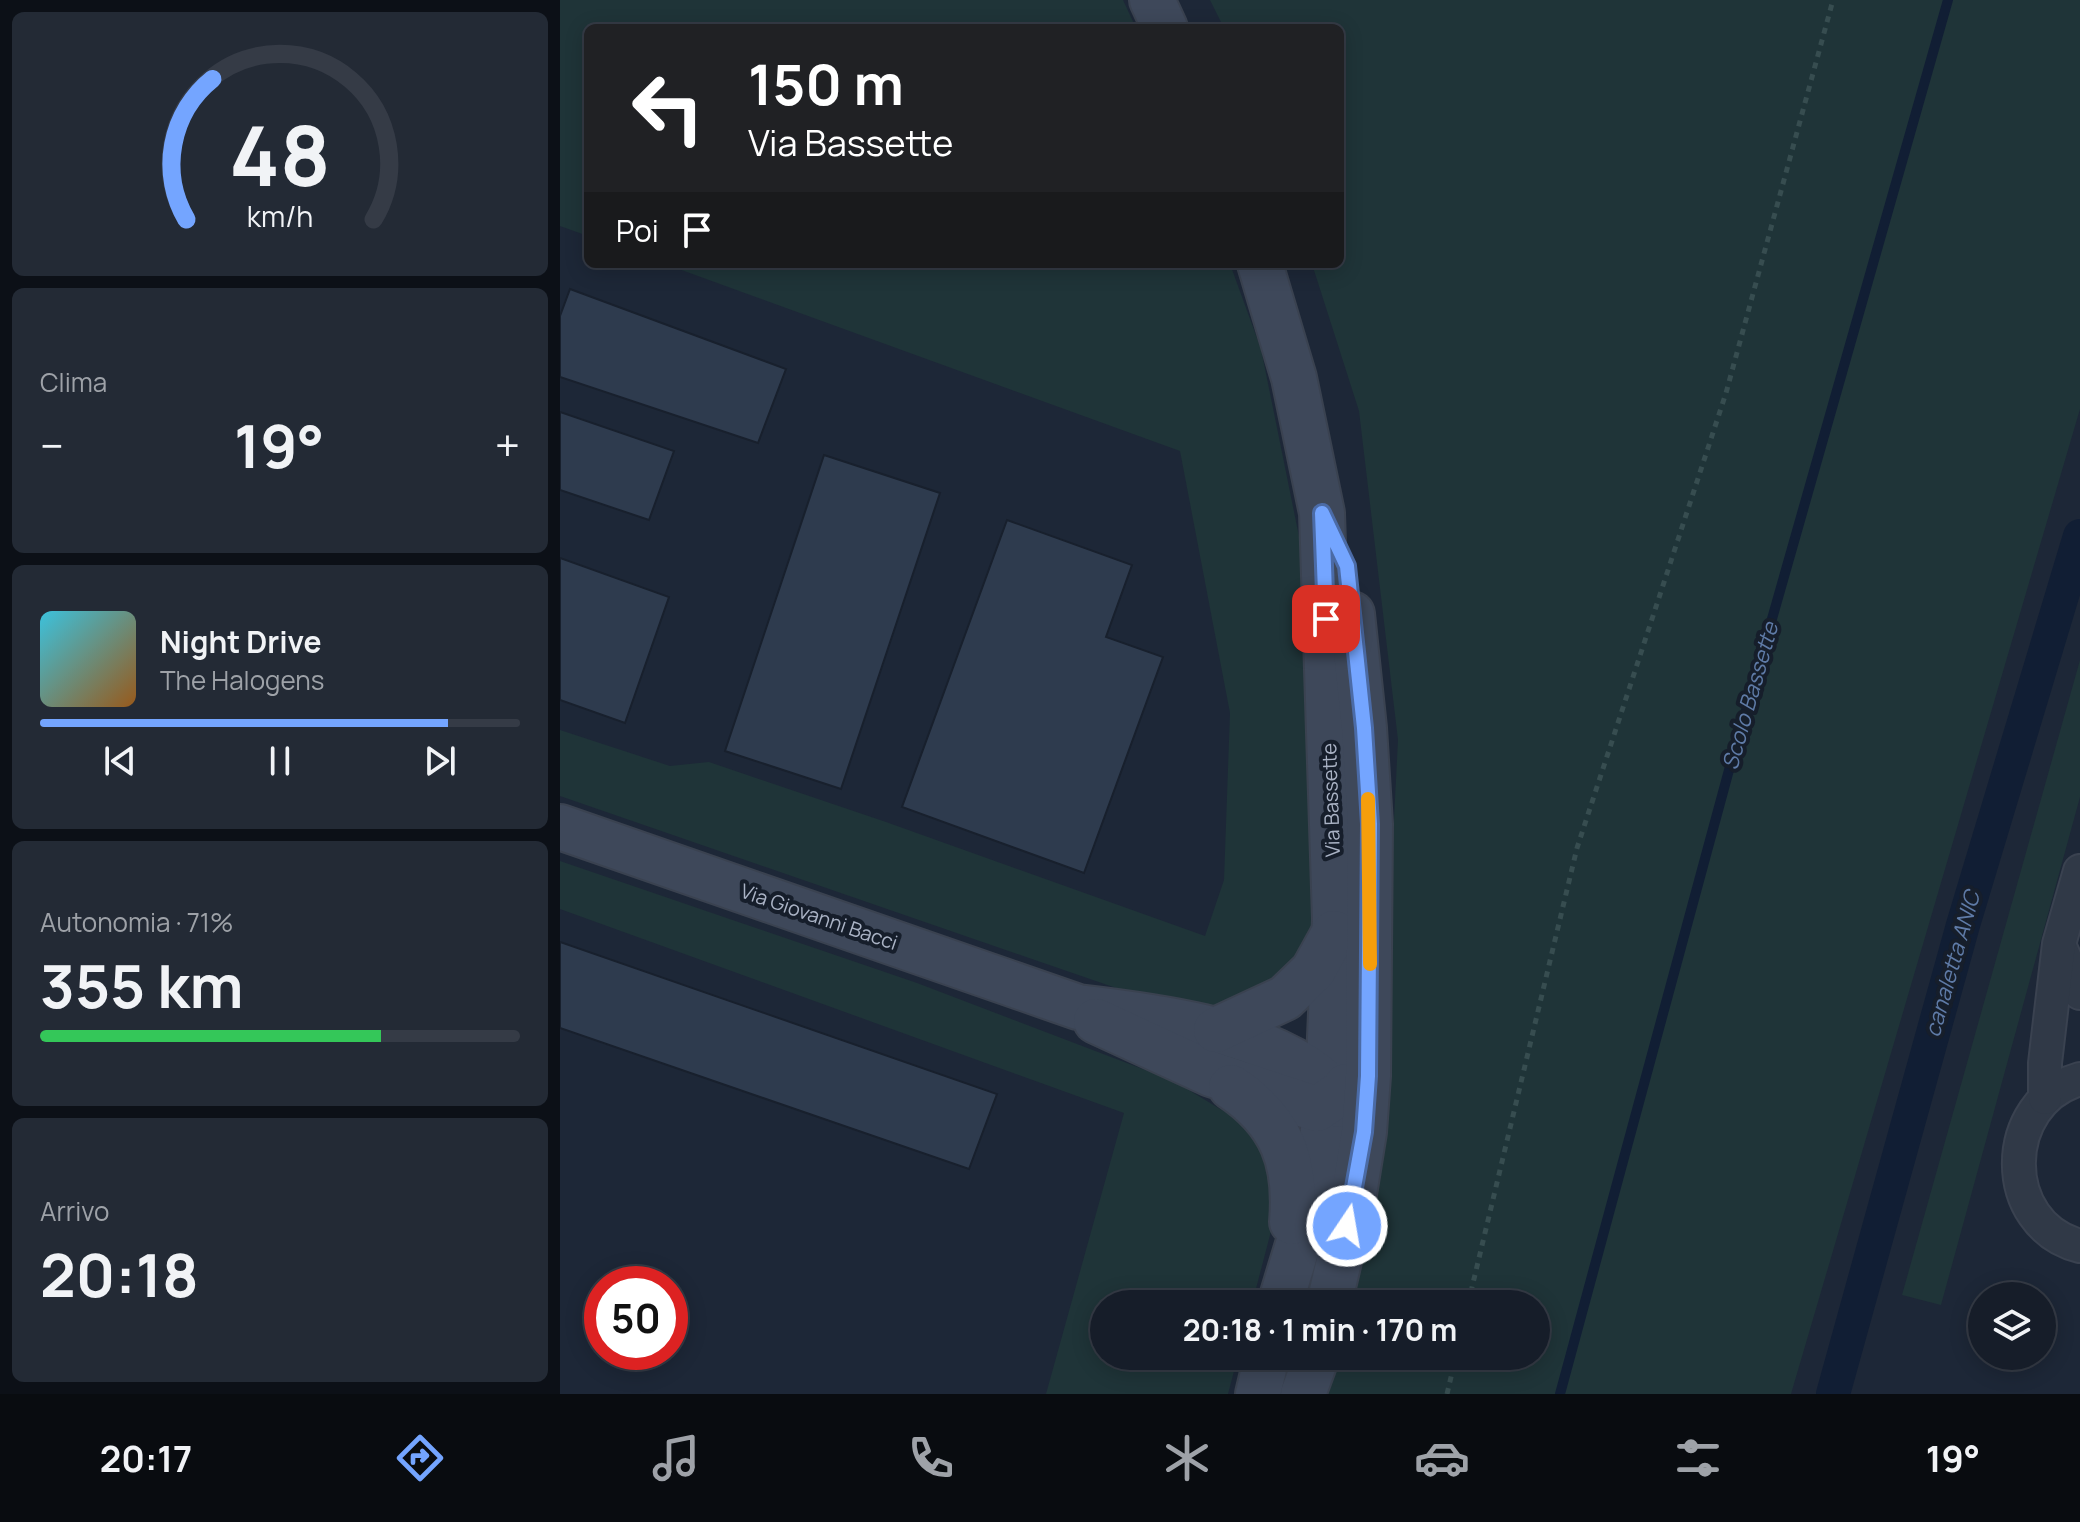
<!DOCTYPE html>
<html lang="it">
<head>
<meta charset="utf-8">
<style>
  body { margin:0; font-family:Manrope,sans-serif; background:#232a35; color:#f1f3f6; height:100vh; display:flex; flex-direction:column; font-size:30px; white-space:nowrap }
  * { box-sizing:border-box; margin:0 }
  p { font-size:26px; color:#9ea2a8 }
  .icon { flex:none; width:44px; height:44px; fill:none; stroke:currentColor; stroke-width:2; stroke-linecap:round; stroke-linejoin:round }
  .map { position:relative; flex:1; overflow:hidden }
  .panel { display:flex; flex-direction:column; gap:12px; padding:12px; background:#0c1017; width:560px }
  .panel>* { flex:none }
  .top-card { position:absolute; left:24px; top:24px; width:760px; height:244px; border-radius:12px; box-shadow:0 4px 20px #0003,0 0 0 2px #353b46; background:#202124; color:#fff; overflow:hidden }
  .tools { position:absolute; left:1408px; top:1282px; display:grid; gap:16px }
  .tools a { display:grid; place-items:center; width:88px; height:88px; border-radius:50%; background:#161d29; box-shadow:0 4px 20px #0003,0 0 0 2px #353b46; font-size:40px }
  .speed { position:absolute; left:24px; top:1266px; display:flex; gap:16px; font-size:40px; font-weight:700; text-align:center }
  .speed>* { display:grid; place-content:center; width:104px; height:104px; border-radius:50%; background:#161d29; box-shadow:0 4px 20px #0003,0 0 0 2px #353b46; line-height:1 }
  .speed .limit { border:12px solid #d22; background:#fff; color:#111 }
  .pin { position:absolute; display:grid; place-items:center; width:68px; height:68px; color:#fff; margin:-34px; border-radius:16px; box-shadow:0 4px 12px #0006 }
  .me { position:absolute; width:88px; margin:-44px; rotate:12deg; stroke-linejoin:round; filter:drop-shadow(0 0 6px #0008) }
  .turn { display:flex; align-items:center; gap:28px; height:168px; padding:0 32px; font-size:36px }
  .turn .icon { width:104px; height:104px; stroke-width:2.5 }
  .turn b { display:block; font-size:56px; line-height:68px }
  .then { display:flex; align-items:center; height:76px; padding:0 32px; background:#0003; gap:16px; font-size:30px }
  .big { font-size:60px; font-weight:700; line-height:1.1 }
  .panel .tile { flex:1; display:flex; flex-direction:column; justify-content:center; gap:12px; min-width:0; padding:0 28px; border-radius:12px; background:#232a35 }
  .panel .dial { align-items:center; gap:0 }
  .dial svg { height:208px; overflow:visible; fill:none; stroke:#353b46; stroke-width:7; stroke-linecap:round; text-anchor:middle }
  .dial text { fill:#f1f3f6; stroke:none }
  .song { display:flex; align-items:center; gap:24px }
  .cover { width:96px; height:96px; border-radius:12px; background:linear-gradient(135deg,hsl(190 70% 55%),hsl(30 70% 35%)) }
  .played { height:8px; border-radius:4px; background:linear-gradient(90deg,#74a5ff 85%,#353b46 85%) }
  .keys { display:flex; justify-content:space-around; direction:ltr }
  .heat { display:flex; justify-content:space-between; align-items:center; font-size:44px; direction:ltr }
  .charge { height:12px; border-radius:6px; background:linear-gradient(90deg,#34c759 71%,#353b46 0) }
  .trip { position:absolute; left:530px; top:1290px; width:460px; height:80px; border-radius:40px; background:#161d29; box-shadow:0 4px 20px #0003,0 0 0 2px #353b46; font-weight:700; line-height:80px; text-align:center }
  .tab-bar { display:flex; height:128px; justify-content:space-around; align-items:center; background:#090c10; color:#9ea2a8 }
  .tab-bar .icon { width:56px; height:56px }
  .tab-bar .on { color:#74a5ff }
  .tab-bar b { font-size:36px; color:#f1f3f6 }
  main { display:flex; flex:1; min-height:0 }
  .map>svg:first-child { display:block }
  .green { fill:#1f3438 }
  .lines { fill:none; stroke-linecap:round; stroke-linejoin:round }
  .stream { stroke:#111e34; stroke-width:10 }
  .canal { stroke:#111e34; stroke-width:34 }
  .building { fill:#2e3b4e; stroke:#18202d; stroke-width:2 }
  .street-casing { stroke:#3a4250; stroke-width:36 }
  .secondary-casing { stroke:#3a4250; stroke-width:48 }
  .path { stroke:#374d50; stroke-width:5; stroke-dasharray:6 6; stroke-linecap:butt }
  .street { stroke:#303947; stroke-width:32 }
  .secondary { stroke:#3e485a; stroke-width:44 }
  .route-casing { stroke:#4b6ba6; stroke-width:20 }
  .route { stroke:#74a5ff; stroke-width:14 }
  .slow { stroke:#f59e0b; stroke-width:14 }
  .labels { text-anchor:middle; stroke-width:8; stroke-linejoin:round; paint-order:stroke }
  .street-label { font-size:20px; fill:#aab3c5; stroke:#161e2b }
  .water-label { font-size:22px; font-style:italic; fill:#5f7ba7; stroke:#161e2b }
</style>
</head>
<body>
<main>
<section class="panel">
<div class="tile dial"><svg viewBox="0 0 100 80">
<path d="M14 69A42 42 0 1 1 86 69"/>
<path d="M14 69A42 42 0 0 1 24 15" stroke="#74a5ff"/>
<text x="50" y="56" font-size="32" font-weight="700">48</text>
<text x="50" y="72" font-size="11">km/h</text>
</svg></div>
<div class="tile"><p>Clima</p>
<div class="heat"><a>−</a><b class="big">19°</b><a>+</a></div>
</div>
<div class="tile">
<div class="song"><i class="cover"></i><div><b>Night Drive</b><p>The Halogens</p></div></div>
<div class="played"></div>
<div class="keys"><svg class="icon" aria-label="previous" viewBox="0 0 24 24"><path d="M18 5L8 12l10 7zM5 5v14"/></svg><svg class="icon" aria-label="pause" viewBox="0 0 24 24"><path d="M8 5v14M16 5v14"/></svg><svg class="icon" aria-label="next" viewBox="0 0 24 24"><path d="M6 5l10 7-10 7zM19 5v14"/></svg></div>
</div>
<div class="tile"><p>Autonomia · 71%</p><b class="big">355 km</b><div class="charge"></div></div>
<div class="tile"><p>Arrivo</p><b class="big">20:18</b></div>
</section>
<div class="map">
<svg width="1520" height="1394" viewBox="0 0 1520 1394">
  <rect width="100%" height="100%" fill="#1d2737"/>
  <g class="green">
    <polygon points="0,0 563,0 576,28 28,28 28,236 0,226"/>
    <polygon points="650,0 1520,0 1520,409 1231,1394 768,1394 777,1356 976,1356 976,1304 790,1304 817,1154 838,740 799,411 752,264 780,264 780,28 664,28"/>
    <polygon points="105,264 670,264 701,349 744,561 764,854 752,936 731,965 694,1000 654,1008 559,989 0,796 0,730 110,766 149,762 326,822 645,936 664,880 670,713 620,451"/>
    <polygon points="1520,660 1520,797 1381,1305 1342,1295"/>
    <polygon points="0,861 357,983 614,1081 688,1126 721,1193 692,1304 544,1304 544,1356 678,1356 668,1394 486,1394 564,1113 0,909"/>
  </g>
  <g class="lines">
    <polyline class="stream" points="1000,1394 1169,770 1388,0"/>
    <polyline class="canal" points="1273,1394 1403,925 1520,536"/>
  </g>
  <g class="building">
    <polygon points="10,289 226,369 198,443 0,377 0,316"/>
    <polygon points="0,412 114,451 89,520 0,490"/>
    <polygon points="264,455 380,493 281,789 165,751"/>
    <polygon points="447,520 572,565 546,637 603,657 524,873 342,807"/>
    <polygon points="0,558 109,597 65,723 0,700"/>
    <polygon points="0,942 437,1094 409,1169 0,1028"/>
  </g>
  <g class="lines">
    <g class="street-casing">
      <g id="street">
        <polyline points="1500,947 1520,993"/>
        <path d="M1520 1079C1439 1102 1438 1225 1520 1246"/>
        <polyline points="1485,1098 1485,1063 1499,944 1520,871"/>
      </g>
    </g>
    <g class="secondary-casing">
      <g id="secondary">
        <polyline points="592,0 605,28"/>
        <polyline points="700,264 734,378 762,513 775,919 769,1060 759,1175 720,1304"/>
        <path d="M0 827 518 1007C595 1016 694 1028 758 1076 767 1083 773 1096 779 1105"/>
        <polyline points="536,1021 651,1074 757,1109 783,1091 786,1086"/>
        <polyline points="656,1030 725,998 753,971 774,933"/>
        <path d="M671 1087C722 1121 737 1162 732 1222"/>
        <polyline points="769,1304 793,1200 804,1132 808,1076 810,824 804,728 792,614"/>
        <polyline points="698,1394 707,1356"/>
        <polyline points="743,1394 757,1356"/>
      </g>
    </g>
    <g class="path">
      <polyline points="908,1304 1017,848 1166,393 1273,0"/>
      <polyline points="887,1394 896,1356"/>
    </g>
    <use href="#street" class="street"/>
    <use href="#secondary" class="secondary"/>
  </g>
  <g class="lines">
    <g class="route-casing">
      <polyline id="route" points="766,619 762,513 787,566 804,728 810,824 808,1076 804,1132 787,1226"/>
    </g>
    <use href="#route" class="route"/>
    <polyline class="slow" points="808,799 810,964"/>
  </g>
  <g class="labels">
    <g class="street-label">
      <text transform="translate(771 800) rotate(-92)" y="7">Via Bassette</text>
      <text transform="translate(259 917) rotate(19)" y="7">Via Giovanni Bacci</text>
    </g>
    <g class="water-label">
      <text transform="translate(1190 696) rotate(-74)" y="8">Scolo Bassette</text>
      <text transform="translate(1392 964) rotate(-74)" y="8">canaletta ANIC</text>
    </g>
  </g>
</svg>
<div class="tools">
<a><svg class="icon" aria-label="layers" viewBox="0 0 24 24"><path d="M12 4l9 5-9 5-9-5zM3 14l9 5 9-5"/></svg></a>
</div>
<div class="speed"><div class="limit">50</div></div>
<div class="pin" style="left:766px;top:619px;background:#d93025"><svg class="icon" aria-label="arrive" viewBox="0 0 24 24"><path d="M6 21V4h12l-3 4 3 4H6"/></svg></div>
<svg class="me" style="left:787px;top:1226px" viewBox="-20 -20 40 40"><circle r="17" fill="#74a5ff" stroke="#fff" stroke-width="3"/><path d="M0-11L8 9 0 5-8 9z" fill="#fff"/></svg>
<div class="trip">20:18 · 1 min · 170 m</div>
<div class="top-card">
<div class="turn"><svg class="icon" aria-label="left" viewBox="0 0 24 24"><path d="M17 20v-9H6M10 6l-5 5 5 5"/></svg><div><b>150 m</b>Via Bassette</div></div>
<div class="then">Poi<svg class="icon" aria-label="arrive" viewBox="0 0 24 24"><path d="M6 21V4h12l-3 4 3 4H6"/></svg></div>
</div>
</div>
</main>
<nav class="tab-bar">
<b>20:17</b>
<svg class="icon on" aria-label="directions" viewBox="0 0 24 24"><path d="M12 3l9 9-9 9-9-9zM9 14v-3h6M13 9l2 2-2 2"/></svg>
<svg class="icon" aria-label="music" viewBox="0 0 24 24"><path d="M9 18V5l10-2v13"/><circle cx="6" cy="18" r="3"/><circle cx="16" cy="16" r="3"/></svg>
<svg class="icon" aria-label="phone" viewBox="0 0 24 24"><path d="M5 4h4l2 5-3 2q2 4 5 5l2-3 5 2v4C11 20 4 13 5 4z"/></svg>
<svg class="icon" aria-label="climate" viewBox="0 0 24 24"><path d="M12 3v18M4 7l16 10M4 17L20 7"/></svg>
<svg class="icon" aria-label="car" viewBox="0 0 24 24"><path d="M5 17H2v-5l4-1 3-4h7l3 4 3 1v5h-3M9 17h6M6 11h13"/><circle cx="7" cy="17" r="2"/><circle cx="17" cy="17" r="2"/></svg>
<svg class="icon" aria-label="filters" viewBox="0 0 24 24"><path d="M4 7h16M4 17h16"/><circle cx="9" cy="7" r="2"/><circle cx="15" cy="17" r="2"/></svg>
<b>19°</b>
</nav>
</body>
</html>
